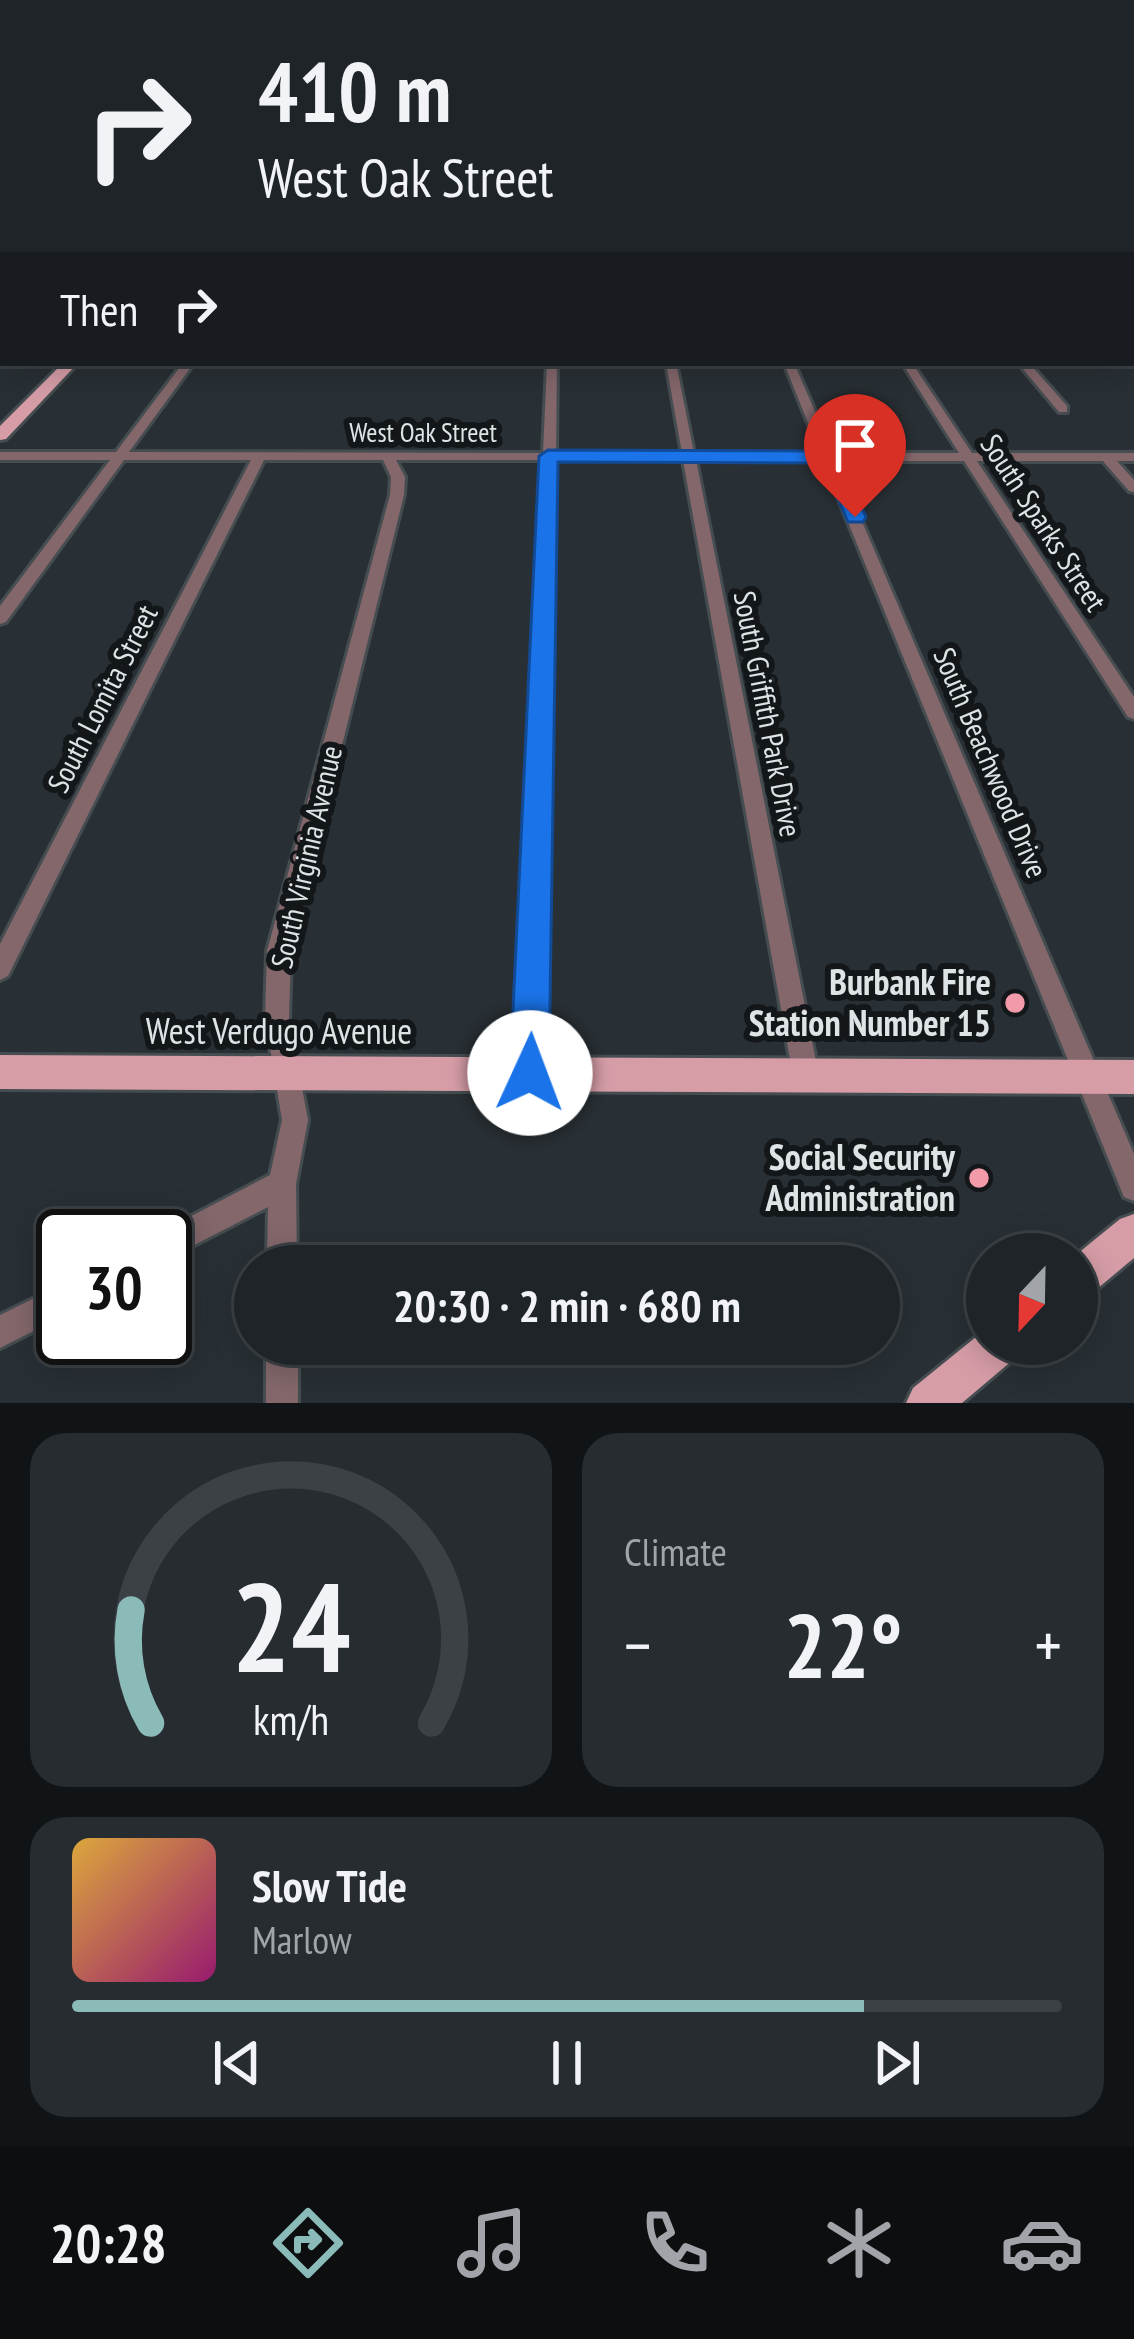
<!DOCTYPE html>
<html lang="en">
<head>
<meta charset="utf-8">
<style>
  body { margin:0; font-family:"PT Sans Narrow",sans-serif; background:#272c30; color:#f1f3f6; height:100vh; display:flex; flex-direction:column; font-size:45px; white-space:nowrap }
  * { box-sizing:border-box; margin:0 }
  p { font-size:39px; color:#a1a4a8 }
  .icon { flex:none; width:66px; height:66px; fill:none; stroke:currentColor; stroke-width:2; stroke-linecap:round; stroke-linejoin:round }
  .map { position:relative; height:1403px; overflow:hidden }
  .side { display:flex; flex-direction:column; gap:30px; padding:30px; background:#111416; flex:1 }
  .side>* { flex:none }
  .banner { position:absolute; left:0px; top:0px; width:1134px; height:366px; box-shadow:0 6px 30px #0003,0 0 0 3px #3c4145; background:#1f2428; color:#f1f3f6; overflow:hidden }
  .needle { width:78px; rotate:202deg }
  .buttons { position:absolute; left:966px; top:1233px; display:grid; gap:24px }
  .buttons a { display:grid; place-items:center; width:132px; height:132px; border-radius:50%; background:#1f2428; box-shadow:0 6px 30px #0003,0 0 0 3px #3c4145; font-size:60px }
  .speed { position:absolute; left:36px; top:1209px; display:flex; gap:24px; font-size:60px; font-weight:700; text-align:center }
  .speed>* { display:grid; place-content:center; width:156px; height:156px; border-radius:50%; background:#1f2428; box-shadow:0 6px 30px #0003,0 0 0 3px #3c4145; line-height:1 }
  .speed .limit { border:6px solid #111; border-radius:18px; background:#fff; color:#111 }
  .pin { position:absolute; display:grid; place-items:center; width:102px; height:102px; color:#fff; margin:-123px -51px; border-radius:50% 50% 50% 0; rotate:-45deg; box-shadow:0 0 12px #0007 }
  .pin .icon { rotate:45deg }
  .me { position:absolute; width:132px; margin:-66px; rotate:2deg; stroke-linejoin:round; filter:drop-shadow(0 0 9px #0008) }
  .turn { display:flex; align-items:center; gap:42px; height:252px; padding:0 60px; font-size:54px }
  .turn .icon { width:156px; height:156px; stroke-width:2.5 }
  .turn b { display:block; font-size:84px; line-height:102px }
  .then { display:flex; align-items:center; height:114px; padding:0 60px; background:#0003; gap:24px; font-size:45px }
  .big { font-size:90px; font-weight:700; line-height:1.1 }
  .side .tile { flex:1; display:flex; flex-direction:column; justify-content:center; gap:18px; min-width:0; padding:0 42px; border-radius:36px; background:#272c30 }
  .side .dial { align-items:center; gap:0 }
  .dial svg { height:312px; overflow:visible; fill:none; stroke:#3c4145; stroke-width:7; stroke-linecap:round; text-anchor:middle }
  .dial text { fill:#f1f3f6; stroke:none }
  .song { display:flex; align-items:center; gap:36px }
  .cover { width:144px; height:144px; border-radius:18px; background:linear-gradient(135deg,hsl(40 70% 55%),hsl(320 70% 35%)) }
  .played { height:12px; border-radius:6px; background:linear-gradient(90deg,#8bbbb9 80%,#3c4145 80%) }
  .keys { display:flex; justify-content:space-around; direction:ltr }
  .heat { display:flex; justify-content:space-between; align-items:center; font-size:66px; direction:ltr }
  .side .tiles { flex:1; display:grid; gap:30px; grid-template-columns:1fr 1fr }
  .tile:last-child { grid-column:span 2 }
  .trip { position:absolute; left:234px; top:1245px; width:666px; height:120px; border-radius:60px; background:#1f2428; box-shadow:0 6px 30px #0003,0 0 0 3px #3c4145; font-weight:700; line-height:120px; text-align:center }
  .tab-bar { display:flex; height:192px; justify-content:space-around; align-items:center; background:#0c0e10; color:#a1a4a8 }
  .tab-bar .icon { width:84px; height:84px }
  .tab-bar .selected { color:#8bbbb9 }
  .tab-bar b { font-size:54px; color:#f1f3f6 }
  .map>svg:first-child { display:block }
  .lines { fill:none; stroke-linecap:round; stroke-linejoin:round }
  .minor-casing { stroke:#464d51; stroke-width:6 }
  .major-casing { stroke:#464d51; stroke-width:6 }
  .minor { fill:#83676b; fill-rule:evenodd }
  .major { fill:#d69da7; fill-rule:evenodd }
  .wall { fill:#4d5358 }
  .route { fill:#1a73e8; stroke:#114b97; stroke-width:3 }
  .poi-dot { fill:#f39aaa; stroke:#14171a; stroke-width:4.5 }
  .labels { text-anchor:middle; stroke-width:12; stroke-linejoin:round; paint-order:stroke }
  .far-street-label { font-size:27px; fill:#dee3e6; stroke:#14171a }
  .street-label { font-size:30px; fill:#dee3e6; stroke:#14171a }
  .near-poi-label { font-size:36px; font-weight:bold; fill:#dee3e6; stroke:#14171a; text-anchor:end }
  .near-street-label { font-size:36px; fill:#dee3e6; stroke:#14171a }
</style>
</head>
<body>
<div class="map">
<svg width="1134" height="1403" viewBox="0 0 1134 1403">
  <rect width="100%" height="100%" fill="#293035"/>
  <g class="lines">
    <g class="minor-casing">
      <g id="minor">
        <rect x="0" y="172" width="3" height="4"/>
        <polygon points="1131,187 1134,188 1134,192 1131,191"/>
        <polygon points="3,188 3,192 0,193 0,189"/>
        <polygon points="1131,204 1134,205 1134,210 1131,209"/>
        <rect x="0" y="207" width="3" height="4"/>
        <rect x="0" y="231" width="3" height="4"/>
        <polygon points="1131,263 1134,264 1134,271 1131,270"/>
        <polygon points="3,305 3,311 0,312 0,306"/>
        <polygon points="1131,349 1134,350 1134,357 1131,356"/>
        <rect x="0" y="356" width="3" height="6"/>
        <polygon points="183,363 194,363 129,452 543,453 547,363 557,363 556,453 682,453 666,363 676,363 694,453 820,453 784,363 794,363 833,453 959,453 902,363 912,363 972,453 1134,453 1134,461 1117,461 1134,480 1134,492 1129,491 1103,461 977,461 1134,697 1134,719 1128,717 964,461 836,461 1134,1154 1134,1201 1124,1197 823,461 696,460 819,1076 815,1085 806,1089 797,1085 793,1076 683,460 555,460 543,1073 539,1082 530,1086 521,1082 517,1073 543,460 396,460 405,477 404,495 291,951 289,1018 308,1120 296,1184 297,1266 267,1266 268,1207 165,1260 165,1236 155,1235 270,1175 282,1120 265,1018 267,951 390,495 391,477 383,460 264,460 8,976 0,980 0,944 251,460 124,460 6,622 0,624 0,606 110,460 0,460 0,452 116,452"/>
        <polygon points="1018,363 1029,363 1067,406 1067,412 1059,412"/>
        <polygon points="63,1284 63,1316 0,1348 0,1315"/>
        <rect x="266" y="1344" width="32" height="59"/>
      </g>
    </g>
    <g class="major-casing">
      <g id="major">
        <rect x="1131" y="250" width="3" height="6"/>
        <rect x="0" y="263" width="3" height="8"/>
        <polygon points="63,363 78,363 6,439 0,440 0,426"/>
        <polygon points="0,1055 1134,1060 1134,1094 0,1089"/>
        <polygon points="1134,1214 1134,1258 1091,1294 1077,1300 1077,1254 1120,1219"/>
        <polygon points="987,1328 987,1344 1020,1344 1014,1359 962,1403 906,1403 913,1388"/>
      </g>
    </g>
    <use href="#minor" class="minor"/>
    <use href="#major" class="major"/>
  </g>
  <polygon class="wall" points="197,363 240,363 238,366 198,366"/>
  <linearGradient id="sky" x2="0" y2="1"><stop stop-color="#171a1d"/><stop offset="0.46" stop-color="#434e5c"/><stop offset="1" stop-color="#434e5c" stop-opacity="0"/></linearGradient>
  <rect width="1134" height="365" fill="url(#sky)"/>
  <polygon class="route" points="829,451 839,457 866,517 863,522 848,522 822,463 558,462 549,1073 544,1087 530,1093 516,1087 510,1073 539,456 548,450"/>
  <g class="poi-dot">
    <circle cx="1015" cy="1003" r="12"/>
    <circle cx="979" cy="1178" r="12"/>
  </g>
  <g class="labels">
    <g class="far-street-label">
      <text x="423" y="442">West Oak Street</text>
    </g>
    <g class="street-label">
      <text transform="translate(1043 523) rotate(57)" y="10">South Sparks Street</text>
      <text transform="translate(103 699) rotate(-63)" y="10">South Lomita Street</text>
      <text transform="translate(767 714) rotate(79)" y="10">South Griffith Park Drive</text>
      <text transform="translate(990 763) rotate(67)" y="10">South Beachwood Drive</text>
      <text transform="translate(307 857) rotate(-77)" y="10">South Virginia Avenue</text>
    </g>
    <g class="near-poi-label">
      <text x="991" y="995">Burbank Fire<tspan x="991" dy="41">Station Number 15</tspan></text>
      <text x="955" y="1170">Social Security<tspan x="955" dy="41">Administration</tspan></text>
    </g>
    <g class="near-street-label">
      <text x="279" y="1044">West Verdugo Avenue</text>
    </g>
  </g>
</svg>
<div class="buttons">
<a><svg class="needle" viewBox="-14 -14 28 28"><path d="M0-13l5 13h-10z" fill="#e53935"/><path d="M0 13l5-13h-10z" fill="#a1a4a8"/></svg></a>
</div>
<div class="speed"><div class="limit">30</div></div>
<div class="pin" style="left:855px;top:517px;background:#d93025"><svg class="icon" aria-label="arrive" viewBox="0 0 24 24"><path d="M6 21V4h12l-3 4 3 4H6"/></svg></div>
<svg class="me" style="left:530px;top:1073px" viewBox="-20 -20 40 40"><circle r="19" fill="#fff"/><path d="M0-13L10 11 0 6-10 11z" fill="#1a73e8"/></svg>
<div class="trip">20:30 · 2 min · 680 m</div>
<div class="banner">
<div class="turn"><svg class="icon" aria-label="right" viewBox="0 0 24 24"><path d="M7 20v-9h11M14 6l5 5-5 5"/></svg><div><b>410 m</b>West Oak Street</div></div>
<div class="then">Then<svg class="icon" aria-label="right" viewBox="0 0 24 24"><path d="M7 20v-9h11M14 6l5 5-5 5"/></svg></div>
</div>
</div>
<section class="side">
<div class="tiles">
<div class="tile dial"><svg viewBox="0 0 100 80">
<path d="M14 69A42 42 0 1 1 86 69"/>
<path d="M14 69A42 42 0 0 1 9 40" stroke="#8bbbb9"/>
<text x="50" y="56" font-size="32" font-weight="700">24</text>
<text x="50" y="72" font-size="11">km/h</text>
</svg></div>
<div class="tile"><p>Climate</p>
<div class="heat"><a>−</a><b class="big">22°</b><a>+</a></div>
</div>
<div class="tile">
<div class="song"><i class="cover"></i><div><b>Slow Tide</b><p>Marlow</p></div></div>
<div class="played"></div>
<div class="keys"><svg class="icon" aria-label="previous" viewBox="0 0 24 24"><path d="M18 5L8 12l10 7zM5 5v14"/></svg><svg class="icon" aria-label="pause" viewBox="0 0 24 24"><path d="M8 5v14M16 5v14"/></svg><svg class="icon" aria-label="next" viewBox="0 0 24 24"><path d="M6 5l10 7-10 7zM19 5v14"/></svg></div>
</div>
</div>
</section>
<nav class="tab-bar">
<b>20:28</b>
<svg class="icon selected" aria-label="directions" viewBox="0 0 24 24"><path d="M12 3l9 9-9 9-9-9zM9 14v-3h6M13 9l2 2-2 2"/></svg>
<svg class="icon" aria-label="music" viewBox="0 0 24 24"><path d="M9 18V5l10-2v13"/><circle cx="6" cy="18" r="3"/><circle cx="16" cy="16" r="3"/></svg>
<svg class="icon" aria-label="phone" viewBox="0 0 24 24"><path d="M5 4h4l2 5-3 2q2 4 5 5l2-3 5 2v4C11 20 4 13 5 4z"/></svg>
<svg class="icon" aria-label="climate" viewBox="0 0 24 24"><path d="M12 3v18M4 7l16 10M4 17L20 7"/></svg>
<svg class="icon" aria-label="car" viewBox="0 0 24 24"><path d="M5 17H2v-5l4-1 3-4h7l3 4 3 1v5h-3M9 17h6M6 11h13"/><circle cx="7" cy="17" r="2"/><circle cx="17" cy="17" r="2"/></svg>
</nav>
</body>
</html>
